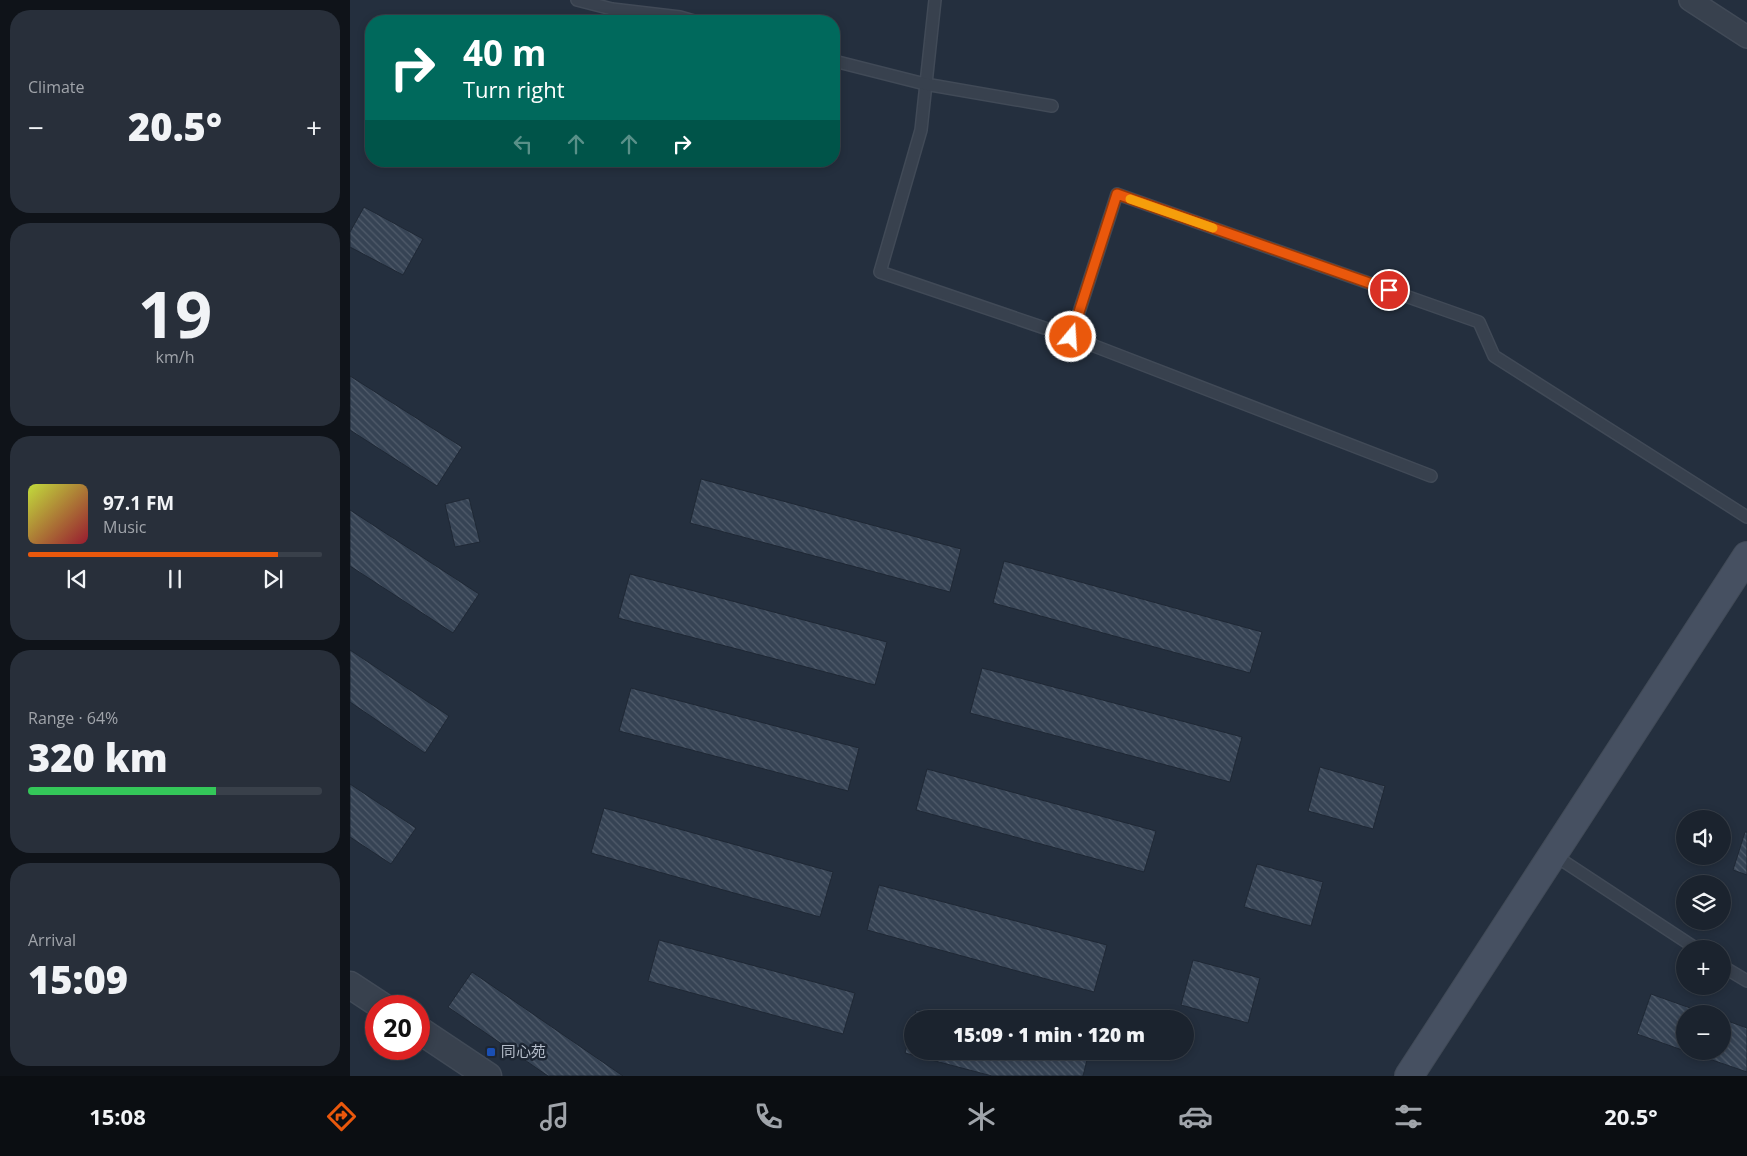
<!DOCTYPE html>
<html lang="en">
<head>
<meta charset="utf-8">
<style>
  body { margin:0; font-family:"Open Sans","Noto Sans SC",sans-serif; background:#282f3a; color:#f1f3f6; height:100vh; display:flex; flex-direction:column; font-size:19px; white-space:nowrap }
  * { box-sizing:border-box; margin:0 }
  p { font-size:16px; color:#a0a4aa }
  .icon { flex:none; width:28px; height:28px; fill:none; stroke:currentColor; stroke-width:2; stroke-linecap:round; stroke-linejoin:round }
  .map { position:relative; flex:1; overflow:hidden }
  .side { display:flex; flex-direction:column; gap:10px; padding:10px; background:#0f1319; width:350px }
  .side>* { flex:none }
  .banner { position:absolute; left:15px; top:15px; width:475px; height:152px; border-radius:20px; box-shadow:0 2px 8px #0003,0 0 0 1px #39404a; background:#00695c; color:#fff; overflow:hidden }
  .controls { position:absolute; left:1326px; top:810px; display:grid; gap:10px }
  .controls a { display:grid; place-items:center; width:55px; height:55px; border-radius:50%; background:#1b232e; box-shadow:0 2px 8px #0003,0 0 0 1px #39404a; font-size:25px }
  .speed { position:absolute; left:15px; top:995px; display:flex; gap:10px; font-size:25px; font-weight:700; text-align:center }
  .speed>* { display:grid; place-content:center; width:65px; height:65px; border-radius:50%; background:#1b232e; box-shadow:0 2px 8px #0003,0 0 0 1px #39404a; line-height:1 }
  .speed .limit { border:8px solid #d22; background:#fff; color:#111 }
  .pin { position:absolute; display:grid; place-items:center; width:42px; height:42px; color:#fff; margin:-21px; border:2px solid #fff; border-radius:50%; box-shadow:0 1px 5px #0007 }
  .me { position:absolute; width:55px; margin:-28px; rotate:18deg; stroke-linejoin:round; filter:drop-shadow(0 0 4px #0008) }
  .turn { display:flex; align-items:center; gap:18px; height:105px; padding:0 15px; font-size:22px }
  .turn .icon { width:65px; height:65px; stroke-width:2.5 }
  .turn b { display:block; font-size:35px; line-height:42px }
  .lanes { display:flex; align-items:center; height:48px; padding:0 15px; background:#0003; justify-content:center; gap:25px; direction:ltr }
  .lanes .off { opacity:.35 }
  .big { font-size:38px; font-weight:800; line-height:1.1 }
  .side .widget { flex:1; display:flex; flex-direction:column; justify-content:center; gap:8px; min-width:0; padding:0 18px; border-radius:20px; background:#282f3a }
  .side .dial { align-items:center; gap:0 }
  .dial b { font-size:65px; line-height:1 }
  .song { display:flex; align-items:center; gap:15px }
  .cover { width:60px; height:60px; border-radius:8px; background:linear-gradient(135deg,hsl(70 70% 55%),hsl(350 70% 35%)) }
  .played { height:5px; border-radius:2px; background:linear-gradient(90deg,#ea580c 85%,#39404a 85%) }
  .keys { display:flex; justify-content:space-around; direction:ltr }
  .heat { display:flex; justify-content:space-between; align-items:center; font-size:28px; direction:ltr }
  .charge { height:8px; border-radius:4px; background:linear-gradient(90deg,#34c759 64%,#39404a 0) }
  .trip { position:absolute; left:554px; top:1010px; width:290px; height:50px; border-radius:25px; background:#1b232e; box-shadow:0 2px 8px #0003,0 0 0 1px #39404a; font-weight:800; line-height:50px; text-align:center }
  .tab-bar { display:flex; height:80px; justify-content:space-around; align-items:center; background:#0b0e12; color:#a0a4aa }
  .tab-bar .icon { width:35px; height:35px }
  .tab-bar .current { color:#ea580c }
  .tab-bar b { font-size:22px; color:#f1f3f6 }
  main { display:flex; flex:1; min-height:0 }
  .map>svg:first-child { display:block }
  .building { fill:url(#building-back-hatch); stroke:#1f2835 }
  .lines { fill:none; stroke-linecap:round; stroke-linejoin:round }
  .service-casing { stroke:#414a57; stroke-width:14 }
  .minor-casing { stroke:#414a57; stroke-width:24 }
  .tertiary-casing { stroke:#414a57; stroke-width:29 }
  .secondary-casing { stroke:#414a57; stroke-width:30 }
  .service { stroke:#38414e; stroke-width:11 }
  .minor { stroke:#38414e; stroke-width:21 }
  .tertiary { stroke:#38414e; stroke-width:26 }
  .secondary { stroke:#465061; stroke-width:28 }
  .route-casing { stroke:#983908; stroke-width:12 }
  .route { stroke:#ea580c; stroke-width:9 }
  .slow { stroke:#f59e0b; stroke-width:9 }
  .transit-dot { fill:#1a4fb4; stroke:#1d2633; stroke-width:2 }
  .labels { text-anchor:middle; stroke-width:5; stroke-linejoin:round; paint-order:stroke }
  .poi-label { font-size:15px; fill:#b4bcc9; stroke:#1d2633; text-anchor:start }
</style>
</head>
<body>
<main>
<section class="side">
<div class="widget"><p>Climate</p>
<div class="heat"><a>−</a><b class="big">20.5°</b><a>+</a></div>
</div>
<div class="widget dial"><b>19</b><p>km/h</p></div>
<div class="widget">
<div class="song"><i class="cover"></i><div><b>97.1 FM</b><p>Music</p></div></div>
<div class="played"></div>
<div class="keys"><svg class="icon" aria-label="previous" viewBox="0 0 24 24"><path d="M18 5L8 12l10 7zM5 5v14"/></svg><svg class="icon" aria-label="pause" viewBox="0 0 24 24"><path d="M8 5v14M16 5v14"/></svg><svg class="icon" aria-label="next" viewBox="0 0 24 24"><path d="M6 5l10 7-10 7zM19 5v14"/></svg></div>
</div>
<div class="widget"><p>Range · 64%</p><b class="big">320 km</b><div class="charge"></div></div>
<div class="widget"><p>Arrival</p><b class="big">15:09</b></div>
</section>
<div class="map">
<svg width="1397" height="1076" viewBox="0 0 1397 1076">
  <defs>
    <pattern id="building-back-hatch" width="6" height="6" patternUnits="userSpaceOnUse" patternTransform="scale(1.25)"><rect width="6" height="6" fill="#364354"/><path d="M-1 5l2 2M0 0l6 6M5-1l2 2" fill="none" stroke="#515c6b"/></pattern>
  </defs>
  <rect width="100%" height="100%" fill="#242f3e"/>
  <g class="building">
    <polygon points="14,207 73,239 53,275 0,247 0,232"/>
    <polygon points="0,376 112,447 87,486 0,430"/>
    <polygon points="351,479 611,549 600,592 340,523"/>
    <polygon points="119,498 130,542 105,547 95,504"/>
    <polygon points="0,510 129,594 103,633 0,566"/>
    <polygon points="654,561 912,632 900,673 643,603"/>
    <polygon points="280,574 537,642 525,685 268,618"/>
    <polygon points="0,650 99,716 75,753 0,702"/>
    <polygon points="632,668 892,737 880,782 620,713"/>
    <polygon points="281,688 509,748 498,791 269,731"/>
    <polygon points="970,767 1035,786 1023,829 958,811"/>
    <polygon points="577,769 806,831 794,872 566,810"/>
    <polygon points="0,784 66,828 41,864 0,837"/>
    <polygon points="254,808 483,872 470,917 241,853"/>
    <polygon points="1395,832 1397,832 1397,875 1383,870"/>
    <polygon points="907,864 973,882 961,926 894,907"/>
    <polygon points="529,885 757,945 744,992 517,930"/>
    <polygon points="309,940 505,993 493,1034 298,981"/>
    <polygon points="843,960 910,978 898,1023 831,1005"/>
    <polygon points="122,972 273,1076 198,1076 98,1007"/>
    <polygon points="1301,994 1357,1014 1335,1014 1335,1051 1287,1034"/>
    <polygon points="566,1010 598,1019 564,1019"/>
    <polygon points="1372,1019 1397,1028 1397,1072 1336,1051 1372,1051"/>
    <polygon points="562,1025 562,1051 720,1051 738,1056 733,1076 642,1076 555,1053"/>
  </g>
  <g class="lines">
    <g class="service-casing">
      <g id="service">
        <polyline points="227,0 262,9 330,17 344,21"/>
        <polyline points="585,0 571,130 530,272 721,337 1081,476"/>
        <polyline points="484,61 575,84 702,106"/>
        <polyline points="721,337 767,194 1129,322 1144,356 1397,517"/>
        <polyline points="1204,855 1347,949"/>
        <polyline points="1372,966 1397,981"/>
      </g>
    </g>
    <g class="minor-casing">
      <polyline id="minor" points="1340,0 1397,37"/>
    </g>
    <g class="tertiary-casing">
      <g id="tertiary">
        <polyline points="0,985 32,1006"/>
        <polyline points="69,1030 138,1076"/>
      </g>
    </g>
    <g class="secondary-casing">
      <polyline id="secondary" points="1059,1076 1397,556"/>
    </g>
    <use href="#service" class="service"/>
    <use href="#minor" class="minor"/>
    <use href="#tertiary" class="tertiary"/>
    <use href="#secondary" class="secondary"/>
  </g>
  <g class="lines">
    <g class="route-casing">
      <polyline id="route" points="721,337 767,194 1039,290"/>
    </g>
    <use href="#route" class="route"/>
    <polyline class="slow" points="780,199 863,228"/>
  </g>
  <rect class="transit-dot" x="136" y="1047" width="10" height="10" rx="2.5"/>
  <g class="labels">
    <g class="poi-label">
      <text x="151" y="1057">同心苑</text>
    </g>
  </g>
</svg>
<div class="controls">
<a><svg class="icon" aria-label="sound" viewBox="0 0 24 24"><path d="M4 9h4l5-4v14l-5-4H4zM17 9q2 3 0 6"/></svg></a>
<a><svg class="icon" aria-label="layers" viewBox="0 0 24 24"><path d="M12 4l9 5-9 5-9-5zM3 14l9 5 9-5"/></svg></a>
<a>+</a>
<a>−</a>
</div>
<div class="speed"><div class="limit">20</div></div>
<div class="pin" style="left:1039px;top:290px;background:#d93025"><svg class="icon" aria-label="arrive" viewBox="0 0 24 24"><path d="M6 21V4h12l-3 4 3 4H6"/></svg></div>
<svg class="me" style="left:721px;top:337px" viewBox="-20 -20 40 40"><circle r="17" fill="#ea580c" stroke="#fff" stroke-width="3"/><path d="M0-11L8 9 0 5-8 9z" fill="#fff"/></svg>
<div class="trip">15:09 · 1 min · 120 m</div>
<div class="banner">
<div class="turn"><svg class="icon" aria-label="right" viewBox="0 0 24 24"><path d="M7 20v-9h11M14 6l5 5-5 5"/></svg><div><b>40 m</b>Turn right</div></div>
<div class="lanes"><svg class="icon off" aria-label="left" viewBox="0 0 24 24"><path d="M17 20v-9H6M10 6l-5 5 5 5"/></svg><svg class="icon off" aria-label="ahead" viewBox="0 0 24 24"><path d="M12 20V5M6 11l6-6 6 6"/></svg><svg class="icon off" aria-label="ahead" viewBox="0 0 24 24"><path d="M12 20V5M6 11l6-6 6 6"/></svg><svg class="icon" aria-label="right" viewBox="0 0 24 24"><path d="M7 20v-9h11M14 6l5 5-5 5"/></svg></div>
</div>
</div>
</main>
<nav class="tab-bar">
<b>15:08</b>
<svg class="icon current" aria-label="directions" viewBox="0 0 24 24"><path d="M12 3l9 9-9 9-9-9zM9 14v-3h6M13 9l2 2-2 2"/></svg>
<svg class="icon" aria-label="music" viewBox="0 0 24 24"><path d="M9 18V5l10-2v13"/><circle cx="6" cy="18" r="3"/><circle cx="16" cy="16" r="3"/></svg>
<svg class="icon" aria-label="phone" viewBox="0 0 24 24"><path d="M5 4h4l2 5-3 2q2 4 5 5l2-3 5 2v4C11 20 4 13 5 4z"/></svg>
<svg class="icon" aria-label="climate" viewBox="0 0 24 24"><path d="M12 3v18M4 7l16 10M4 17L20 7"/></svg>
<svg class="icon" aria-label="car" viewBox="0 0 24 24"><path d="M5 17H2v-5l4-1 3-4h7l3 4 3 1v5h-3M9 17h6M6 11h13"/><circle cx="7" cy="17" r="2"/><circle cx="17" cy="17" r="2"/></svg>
<svg class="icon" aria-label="filters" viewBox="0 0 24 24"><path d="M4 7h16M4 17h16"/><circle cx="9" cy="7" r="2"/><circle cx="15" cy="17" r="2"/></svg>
<b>20.5°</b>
</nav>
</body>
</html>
